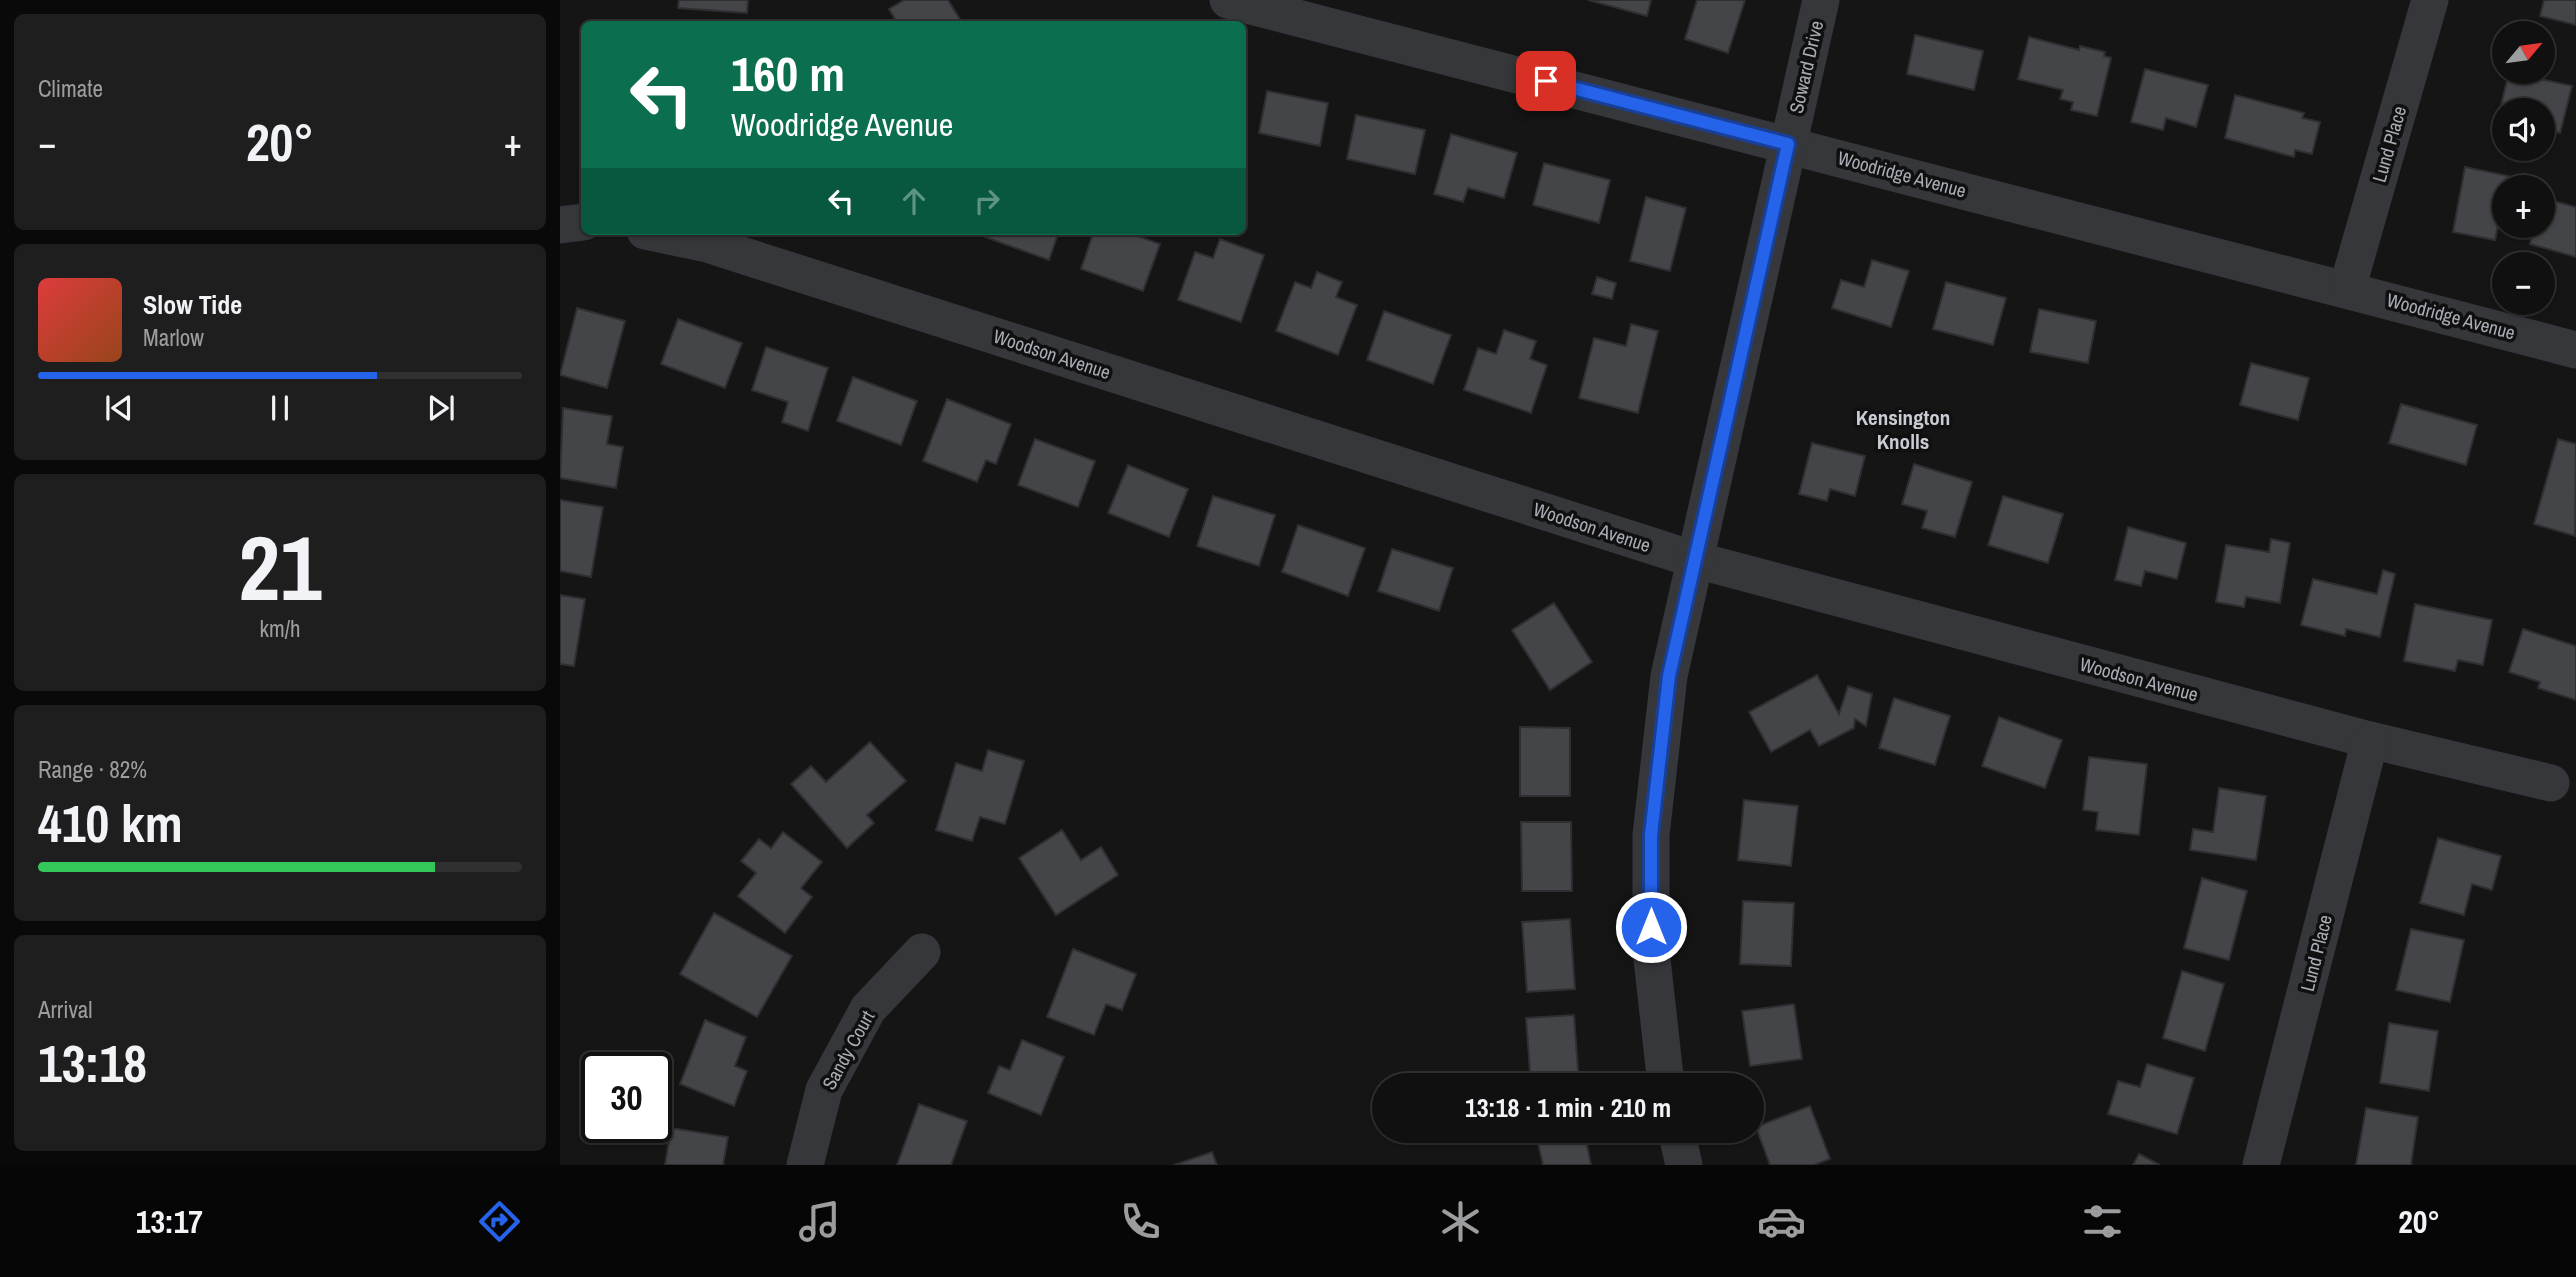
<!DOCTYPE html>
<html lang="en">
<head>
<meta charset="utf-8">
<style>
  body { margin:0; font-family:"Archivo Narrow",sans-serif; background:#1e1e1e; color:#f1f3f6; height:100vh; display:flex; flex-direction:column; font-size:26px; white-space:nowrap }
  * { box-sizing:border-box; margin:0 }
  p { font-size:23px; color:#9c9d9f }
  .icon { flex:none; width:38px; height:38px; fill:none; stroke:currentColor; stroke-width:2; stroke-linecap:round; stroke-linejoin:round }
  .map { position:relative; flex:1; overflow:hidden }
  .details { display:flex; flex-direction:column; gap:14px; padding:14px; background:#090909; width:560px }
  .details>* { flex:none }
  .top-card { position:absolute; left:21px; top:21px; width:665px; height:214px; border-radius:10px; box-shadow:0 2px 5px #0004,0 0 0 2px #303030; background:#0b6e4f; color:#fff; overflow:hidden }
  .needle { width:46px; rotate:61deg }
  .controls { position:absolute; left:1932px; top:21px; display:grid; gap:14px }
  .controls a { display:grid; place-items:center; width:63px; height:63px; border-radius:50%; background:#101010; box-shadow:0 2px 5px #0004,0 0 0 2px #303030; font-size:35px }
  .speed { position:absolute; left:21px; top:1052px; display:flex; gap:14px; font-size:35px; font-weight:700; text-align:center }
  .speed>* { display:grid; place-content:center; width:91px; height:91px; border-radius:50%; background:#101010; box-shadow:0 2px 5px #0004,0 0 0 2px #303030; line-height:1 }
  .speed .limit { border:4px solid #111; border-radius:10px; background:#fff; color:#111 }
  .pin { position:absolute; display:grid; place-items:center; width:60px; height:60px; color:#fff; margin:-30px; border-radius:14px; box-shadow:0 4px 10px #0006 }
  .me { position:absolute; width:77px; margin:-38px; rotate:0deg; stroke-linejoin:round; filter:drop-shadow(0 0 5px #0008) }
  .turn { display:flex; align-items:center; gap:24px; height:147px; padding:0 35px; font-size:32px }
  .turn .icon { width:91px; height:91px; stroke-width:2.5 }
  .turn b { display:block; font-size:49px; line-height:60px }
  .lanes { display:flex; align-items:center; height:66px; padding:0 35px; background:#0003; justify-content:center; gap:35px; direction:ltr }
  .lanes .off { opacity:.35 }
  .big { font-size:52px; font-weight:800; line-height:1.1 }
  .details .tile { flex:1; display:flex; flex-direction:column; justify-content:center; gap:10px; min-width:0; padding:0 24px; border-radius:10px; background:#1e1e1e }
  .details .dial { align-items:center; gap:0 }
  .dial b { font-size:91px; line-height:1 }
  .song { display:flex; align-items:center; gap:21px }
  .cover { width:84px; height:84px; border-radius:10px; background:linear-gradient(135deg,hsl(0 70% 55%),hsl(20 70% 35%)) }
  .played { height:7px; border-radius:4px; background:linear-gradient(90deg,#2563eb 70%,#303030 70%) }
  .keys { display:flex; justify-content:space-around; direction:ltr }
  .heat { display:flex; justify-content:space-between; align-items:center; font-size:38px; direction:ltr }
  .charge { height:10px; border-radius:5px; background:linear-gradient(90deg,#34c759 82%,#303030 0) }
  .trip { position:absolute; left:812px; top:1073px; width:392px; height:70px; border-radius:35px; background:#101010; box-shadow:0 2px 5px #0004,0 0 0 2px #303030; font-weight:800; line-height:70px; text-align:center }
  .tabs { display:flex; height:112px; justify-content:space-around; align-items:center; background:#060606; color:#9c9d9f }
  .tabs .icon { width:49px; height:49px }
  .tabs .selected { color:#2563eb }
  .tabs b { font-size:32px; color:#f1f3f6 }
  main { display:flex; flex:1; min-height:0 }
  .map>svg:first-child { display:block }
  .building { fill:#444549; stroke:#2f2f32; stroke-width:2 }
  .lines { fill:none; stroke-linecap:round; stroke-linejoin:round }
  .minor { stroke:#36373b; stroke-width:37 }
  .route-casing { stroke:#184099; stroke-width:18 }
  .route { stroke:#2563eb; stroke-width:12 }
  .labels { text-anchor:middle; stroke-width:7; stroke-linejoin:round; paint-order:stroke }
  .street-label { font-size:19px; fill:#a8acb5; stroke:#101011 }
  .neighbourhood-label { font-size:21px; font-weight:bold; fill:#c8cbd2; stroke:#101011 }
</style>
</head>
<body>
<main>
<section class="details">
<div class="tile"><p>Climate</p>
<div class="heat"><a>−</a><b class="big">20°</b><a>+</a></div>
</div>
<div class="tile">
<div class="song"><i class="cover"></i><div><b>Slow Tide</b><p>Marlow</p></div></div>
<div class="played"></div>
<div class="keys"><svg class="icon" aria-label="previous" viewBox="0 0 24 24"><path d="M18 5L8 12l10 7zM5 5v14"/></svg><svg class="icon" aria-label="pause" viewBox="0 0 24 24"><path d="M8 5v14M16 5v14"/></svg><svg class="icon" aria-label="next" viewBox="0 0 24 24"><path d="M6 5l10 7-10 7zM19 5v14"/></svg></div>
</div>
<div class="tile dial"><b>21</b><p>km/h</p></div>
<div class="tile"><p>Range · 82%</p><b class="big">410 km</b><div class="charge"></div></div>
<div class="tile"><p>Arrival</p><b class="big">13:18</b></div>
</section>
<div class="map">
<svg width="2016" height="1165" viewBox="0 0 2016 1165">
  <rect width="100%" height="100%" fill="#151516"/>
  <g class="building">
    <polygon points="119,0 188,0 187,13 118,8"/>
    <polygon points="344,0 388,0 403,24 338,24 329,9"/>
    <polygon points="1028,0 1091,0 1087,16"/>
    <polygon points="1137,0 1185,0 1168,53 1125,39"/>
    <polygon points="1984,0 2016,0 2016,25 1980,16"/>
    <polygon points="1355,35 1423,51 1414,90 1347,74"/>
    <polygon points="1469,37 1519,50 1520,46 1545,52 1544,56 1551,58 1537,116 1511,110 1513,102 1500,99 1503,90 1458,79"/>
    <polygon points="1585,69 1648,85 1636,127 1606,118 1603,130 1571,122"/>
    <polygon points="1949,72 2012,86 2000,133 1983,129 1983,110 1944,110 1944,120 1938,118"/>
    <polygon points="707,91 768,103 760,146 699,133"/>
    <polygon points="1675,95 1744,113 1742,118 1760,122 1752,154 1735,150 1734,157 1665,138"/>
    <polygon points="796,115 865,130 855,174 787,159"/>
    <polygon points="891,134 957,153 944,198 908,188 903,202 874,194"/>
    <polygon points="984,163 1050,180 1039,223 973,205"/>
    <polygon points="1905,167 1948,176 1935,240 1893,232"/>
    <polygon points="1086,197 1126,208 1110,271 1070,261"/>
    <polygon points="1983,198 2016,207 2016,257 1970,244 1975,226 1983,226"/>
    <polygon points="427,231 499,231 489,260 425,237"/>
    <polygon points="534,231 564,231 600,244 583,291 521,269"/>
    <polygon points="660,239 704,255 681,322 618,300 635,252 653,258"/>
    <polygon points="1312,260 1349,271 1331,327 1272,308 1281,280 1304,287"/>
    <polygon points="757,272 782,282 776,297 797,305 778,355 716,331 735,282 751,288"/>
    <polygon points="1037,277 1056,283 1052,299 1032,294"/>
    <polygon points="1386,282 1446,298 1433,345 1373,329"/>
    <polygon points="17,308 65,321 47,388 0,375"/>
    <polygon points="1479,309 1536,321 1528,363 1470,352"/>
    <polygon points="824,311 891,335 873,384 807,360"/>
    <polygon points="118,319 182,343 165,388 101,364"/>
    <polygon points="1071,324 1098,331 1078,413 1019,398 1034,338 1066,346"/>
    <polygon points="944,330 976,341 970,359 987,365 971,413 904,390 918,348 936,354"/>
    <polygon points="206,347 268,368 248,431 222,422 228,402 192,390"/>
    <polygon points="1691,363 1749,378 1738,420 1680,405"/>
    <polygon points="293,377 357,401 341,445 277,421"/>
    <polygon points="387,399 451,424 436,464 426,460 417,482 363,461"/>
    <polygon points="1841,404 1917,425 1906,465 1829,443"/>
    <polygon points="3,408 52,416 47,444 63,447 56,488 0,478"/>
    <polygon points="475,439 535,461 518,507 458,485"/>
    <polygon points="1998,439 2016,444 2015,536 1974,524"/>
    <polygon points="1252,443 1305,456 1295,496 1270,489 1267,501 1239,494"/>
    <polygon points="1354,464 1412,482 1395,537 1362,528 1367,511 1342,504"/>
    <polygon points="568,465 628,489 609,537 548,513"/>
    <polygon points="653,496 715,515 699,566 637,546"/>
    <polygon points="1443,496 1503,514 1488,563 1428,545"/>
    <polygon points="0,500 43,507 31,577 0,571"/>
    <polygon points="738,525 805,548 788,596 722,572"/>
    <polygon points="1568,527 1626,543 1617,579 1585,571 1581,586 1555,580"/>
    <polygon points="1711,539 1730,543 1720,603 1686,597 1684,607 1656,602 1666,545 1709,552"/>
    <polygon points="832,549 893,568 879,611 818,591"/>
    <polygon points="1823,570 1835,574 1820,637 1786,629 1785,636 1741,625 1753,579 1817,594"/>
    <polygon points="0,595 25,599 14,666 0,664"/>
    <polygon points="994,603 1032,662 990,690 952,630"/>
    <polygon points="1855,604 1932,620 1923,665 1898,660 1895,671 1844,661"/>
    <polygon points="1963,629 2016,646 2016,700 1978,688 1980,682 1949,672"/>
    <polygon points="1257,675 1279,714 1288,686 1312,694 1306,726 1295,719 1294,728 1259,746 1250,730 1211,752 1189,712"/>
    <polygon points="1334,698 1390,716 1375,765 1319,748"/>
    <polygon points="1439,717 1502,740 1485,788 1422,766"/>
    <polygon points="960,727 1010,728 1010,796 960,796"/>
    <polygon points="310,742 346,781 307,815 314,823 287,848 231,784 251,766 266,782"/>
    <polygon points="428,750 464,761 445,824 420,817 412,841 376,830 396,763 422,771"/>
    <polygon points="1529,757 1587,764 1579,835 1536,830 1538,812 1523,810"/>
    <polygon points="1659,788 1706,796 1696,860 1630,850 1633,829 1653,832"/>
    <polygon points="1184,800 1238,806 1231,866 1178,860"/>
    <polygon points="961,822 1011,822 1012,891 962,891"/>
    <polygon points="502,830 521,860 541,847 558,875 496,915 459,858"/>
    <polygon points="223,832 262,862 241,888 252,897 225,933 178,896 196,873 181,861 199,839 211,848"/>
    <polygon points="1878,838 1941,856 1932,890 1912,884 1904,915 1860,903"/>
    <polygon points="1642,878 1687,891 1669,960 1624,948"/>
    <polygon points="1183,901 1234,903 1231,966 1180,964"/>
    <polygon points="154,913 232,956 197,1017 120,974"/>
    <polygon points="1010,919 1015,989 967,992 962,922"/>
    <polygon points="1851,929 1904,940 1890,1002 1836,990"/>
    <polygon points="513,949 576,974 562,1010 546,1004 534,1035 487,1017"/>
    <polygon points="1622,971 1664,984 1645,1051 1603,1038"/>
    <polygon points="1234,1004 1242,1059 1190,1066 1182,1011"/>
    <polygon points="1014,1015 1019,1084 971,1085 966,1018"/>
    <polygon points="145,1020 186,1037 175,1066 187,1071 174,1106 120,1084"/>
    <polygon points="1829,1023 1878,1031 1869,1091 1820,1083"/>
    <polygon points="462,1040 504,1057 481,1115 428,1093 439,1066 450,1070"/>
    <polygon points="1587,1064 1634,1078 1617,1134 1548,1114 1558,1081 1580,1087"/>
    <polygon points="359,1104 407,1121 391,1165 337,1165"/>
    <polygon points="1250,1106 1270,1159 1254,1165 1210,1165 1196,1127"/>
    <polygon points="1806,1108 1858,1117 1851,1165 1796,1165"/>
    <polygon points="111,1128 168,1137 163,1165 105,1165"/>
    <polygon points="975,1130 1024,1130 1031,1165 983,1165"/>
    <polygon points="652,1152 657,1165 614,1165"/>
    <polygon points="1579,1154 1600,1165 1573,1165"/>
  </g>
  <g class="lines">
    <g class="minor">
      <polyline points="668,0 2016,350"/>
      <polyline points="0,225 24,222"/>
      <polyline points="85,231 147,244 1136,560 1810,740 1991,783"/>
      <polyline points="1787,289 1870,0"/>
      <polyline points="1106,1085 1091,950 1091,835 1109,676 1261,0"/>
      <polyline points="1116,1130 1124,1165"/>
      <polyline points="245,1165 264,1090 308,1009 362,952"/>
      <polyline points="1701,1165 1810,740"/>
    </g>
  </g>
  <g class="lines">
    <g class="route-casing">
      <polyline id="route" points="986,81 1228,144 1109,676 1091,835 1091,927"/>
    </g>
    <use href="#route" class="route"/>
  </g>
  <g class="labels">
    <g class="street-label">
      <text transform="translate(1246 67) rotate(-77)" y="7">Soward Drive</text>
      <text transform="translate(1829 144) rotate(-74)" y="7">Lund Place</text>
      <text transform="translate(1342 174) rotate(15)" y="7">Woodridge Avenue</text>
      <text transform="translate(1891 316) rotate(15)" y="7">Woodridge Avenue</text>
      <text transform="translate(492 354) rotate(18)" y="7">Woodson Avenue</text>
      <text transform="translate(1032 527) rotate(18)" y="7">Woodson Avenue</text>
      <text transform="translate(1579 679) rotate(15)" y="7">Woodson Avenue</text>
      <text transform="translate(1756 953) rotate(-76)" y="7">Lund Place</text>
      <text transform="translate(288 1050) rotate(-61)" y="7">Sandy Court</text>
    </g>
    <g class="neighbourhood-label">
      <text x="1343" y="425">Kensington<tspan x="1343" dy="24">Knolls</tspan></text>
    </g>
  </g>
</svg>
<div class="controls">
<a><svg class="needle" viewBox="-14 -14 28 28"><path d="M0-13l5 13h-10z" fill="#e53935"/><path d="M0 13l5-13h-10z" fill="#9c9d9f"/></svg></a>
<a><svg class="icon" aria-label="sound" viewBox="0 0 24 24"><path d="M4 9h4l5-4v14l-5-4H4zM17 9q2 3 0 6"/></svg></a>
<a>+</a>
<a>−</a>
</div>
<div class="speed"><div class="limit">30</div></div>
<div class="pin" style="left:986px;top:81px;background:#d93025"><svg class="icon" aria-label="arrive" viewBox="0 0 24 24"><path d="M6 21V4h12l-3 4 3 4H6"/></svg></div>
<svg class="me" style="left:1091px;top:927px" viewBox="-20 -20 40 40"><circle r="17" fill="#2563eb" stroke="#fff" stroke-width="3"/><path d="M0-11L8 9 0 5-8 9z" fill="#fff"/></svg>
<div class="trip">13:18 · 1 min · 210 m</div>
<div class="top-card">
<div class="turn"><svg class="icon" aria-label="left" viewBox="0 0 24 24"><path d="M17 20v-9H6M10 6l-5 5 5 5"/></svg><div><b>160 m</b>Woodridge Avenue</div></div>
<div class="lanes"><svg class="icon" aria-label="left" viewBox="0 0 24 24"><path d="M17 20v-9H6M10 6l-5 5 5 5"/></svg><svg class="icon off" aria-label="ahead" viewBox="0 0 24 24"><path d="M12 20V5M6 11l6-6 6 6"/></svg><svg class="icon off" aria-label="right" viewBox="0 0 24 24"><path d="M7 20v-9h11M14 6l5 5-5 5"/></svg></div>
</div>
</div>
</main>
<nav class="tabs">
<b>13:17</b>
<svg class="icon selected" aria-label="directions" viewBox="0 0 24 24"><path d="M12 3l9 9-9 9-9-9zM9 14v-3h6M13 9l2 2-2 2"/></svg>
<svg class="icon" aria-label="music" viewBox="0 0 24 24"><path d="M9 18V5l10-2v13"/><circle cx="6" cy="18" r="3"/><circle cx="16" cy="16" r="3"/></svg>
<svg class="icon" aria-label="phone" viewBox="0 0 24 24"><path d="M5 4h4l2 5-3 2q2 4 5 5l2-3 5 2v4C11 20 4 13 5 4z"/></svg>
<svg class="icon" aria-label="climate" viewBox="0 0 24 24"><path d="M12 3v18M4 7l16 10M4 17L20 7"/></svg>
<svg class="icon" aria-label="car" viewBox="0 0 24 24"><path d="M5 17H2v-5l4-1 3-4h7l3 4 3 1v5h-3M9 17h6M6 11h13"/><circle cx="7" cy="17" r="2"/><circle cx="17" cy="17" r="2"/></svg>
<svg class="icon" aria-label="filters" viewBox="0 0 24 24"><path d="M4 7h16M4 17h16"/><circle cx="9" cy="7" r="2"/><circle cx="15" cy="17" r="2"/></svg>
<b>20°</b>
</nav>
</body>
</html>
